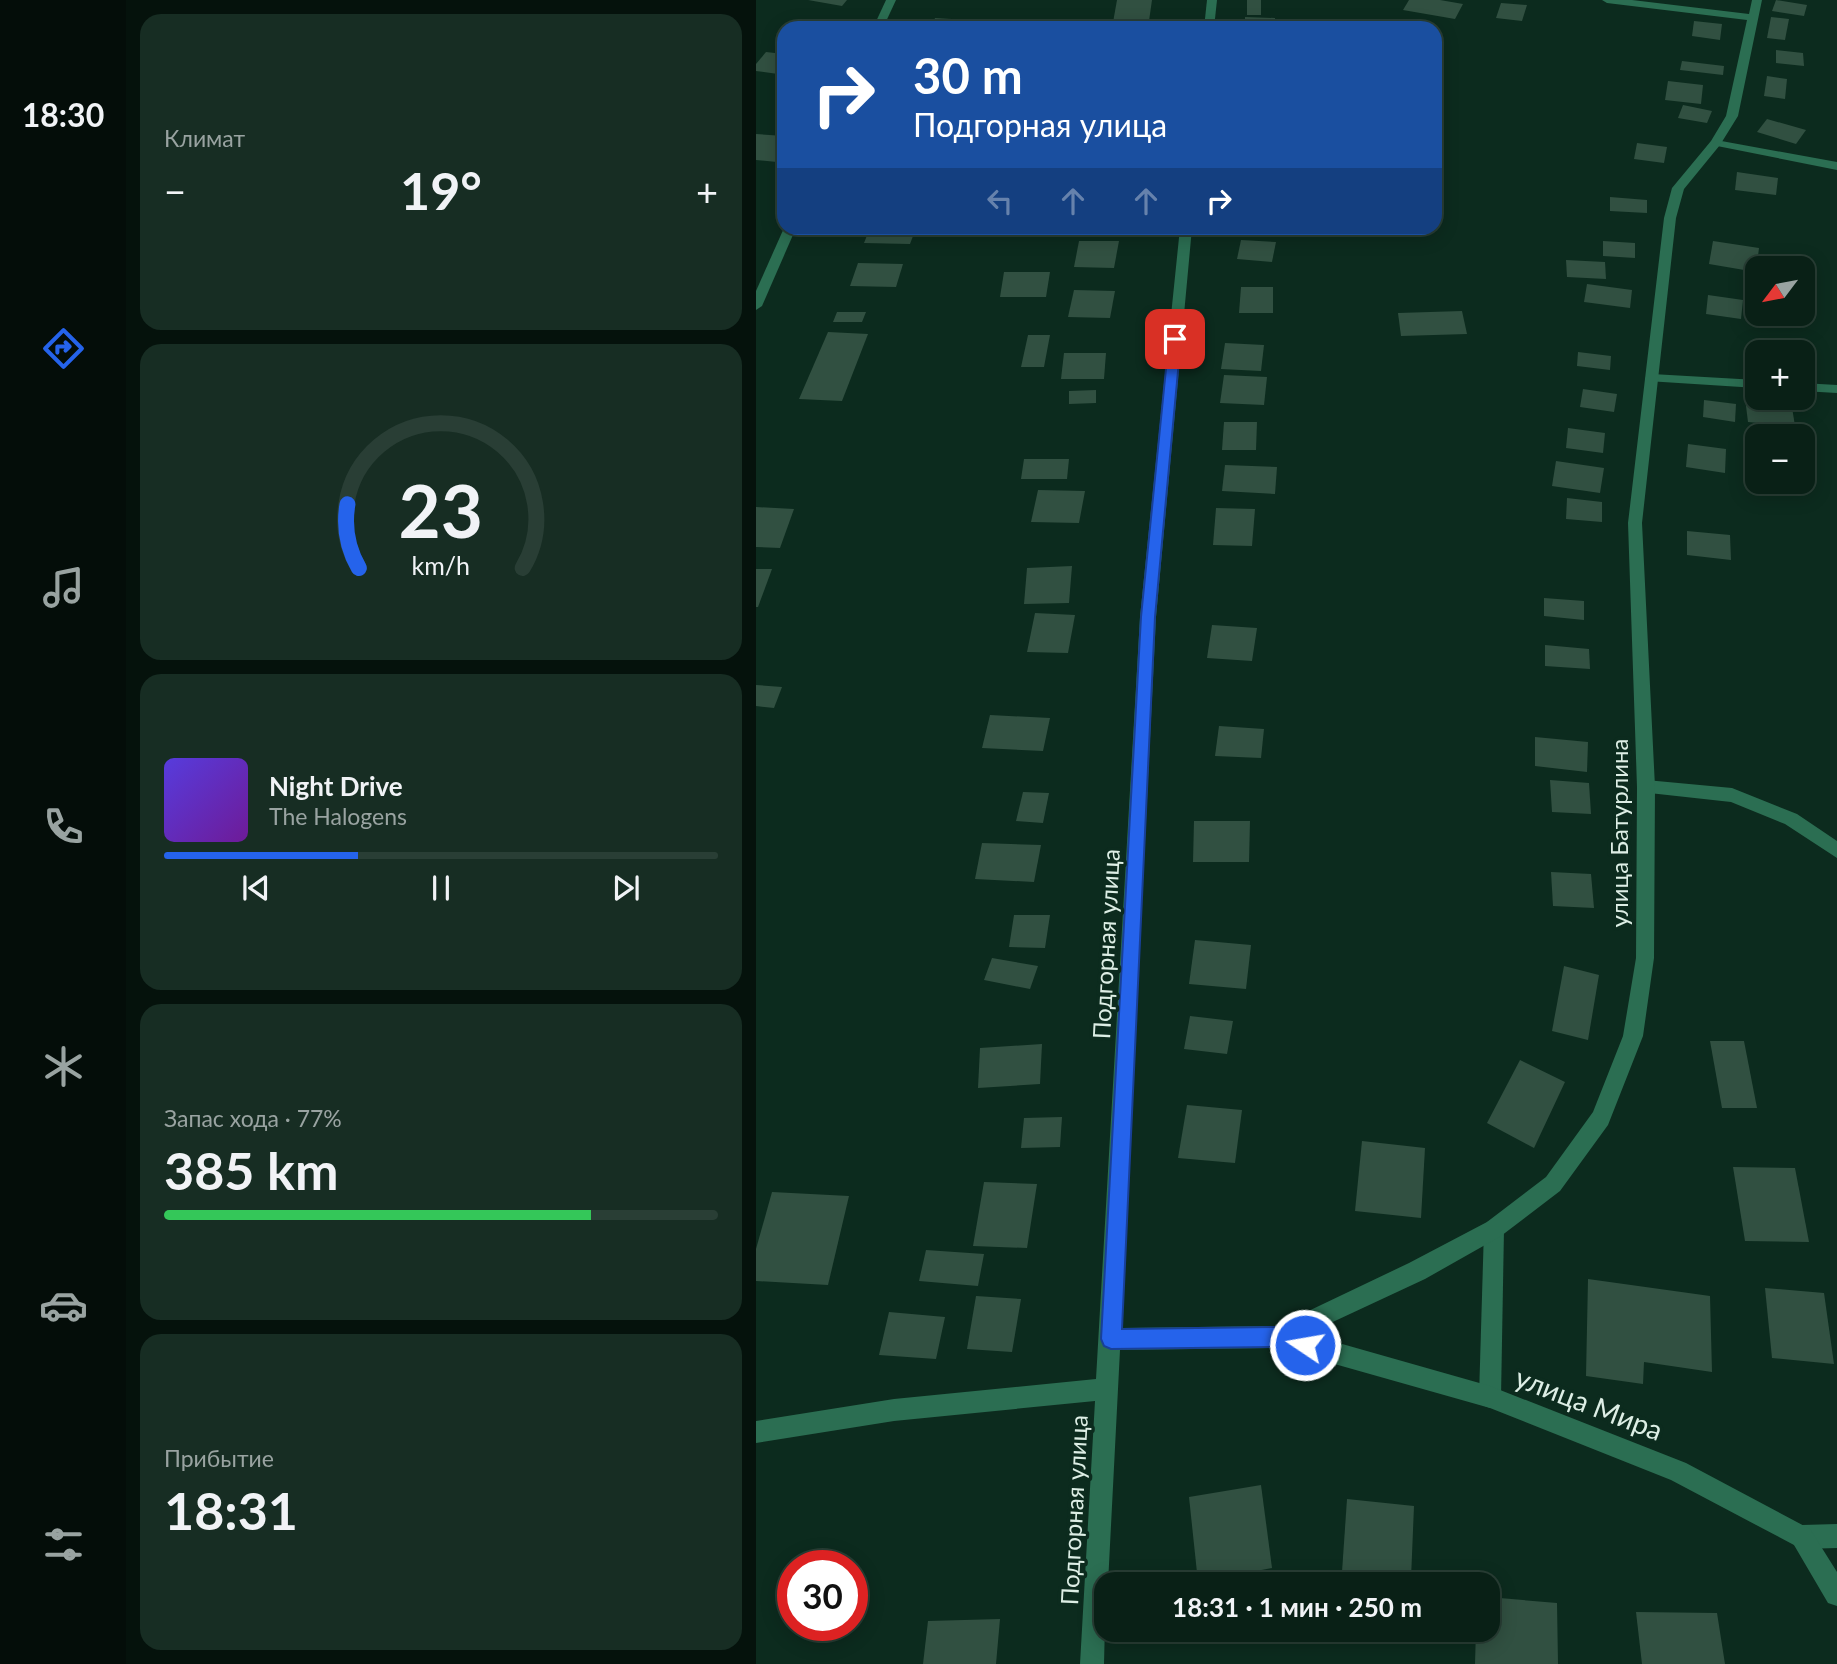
<!DOCTYPE html>
<html lang="ru">
<head>
<meta charset="utf-8">
<style>
  body { margin:0; font-family:Lato,sans-serif; background:#172d23; color:#f1f3f6; height:100vh; display:flex; flex-direction:column; font-size:26px; white-space:nowrap }
  * { box-sizing:border-box; margin:0 }
  p { font-size:23px; color:#99a3a1 }
  .icon { flex:none; width:38px; height:38px; fill:none; stroke:currentColor; stroke-width:2; stroke-linecap:round; stroke-linejoin:round }
  .map { position:relative; flex:1; overflow:hidden }
  .panel { display:flex; flex-direction:column; gap:14px; padding:14px; background:#05120c; width:630px }
  .panel>* { flex:none }
  .top-card { position:absolute; left:21px; top:21px; width:665px; height:214px; border-radius:21px; box-shadow:0 4px 18px #0003,0 0 0 2px #293e35; background:#1a4fa0; color:#fff; overflow:hidden }
  .needle { width:46px; rotate:238deg }
  .buttons { position:absolute; left:989px; top:256px; display:grid; gap:14px }
  .buttons a { display:grid; place-items:center; width:70px; height:70px; border-radius:14px; background:#092016; box-shadow:0 4px 18px #0003,0 0 0 2px #293e35; font-size:35px }
  .speed { position:absolute; left:21px; top:1550px; display:flex; gap:14px; font-size:35px; font-weight:700; text-align:center }
  .speed>* { display:grid; place-content:center; width:91px; height:91px; border-radius:50%; background:#092016; box-shadow:0 4px 18px #0003,0 0 0 2px #293e35; line-height:1 }
  .speed .limit { border:10px solid #d22; background:#fff; color:#111 }
  .pin { position:absolute; display:grid; place-items:center; width:60px; height:60px; color:#fff; margin:-30px; border-radius:14px; box-shadow:0 4px 10px #0006 }
  .me { position:absolute; width:77px; margin:-38px; rotate:282deg; stroke-linejoin:round; filter:drop-shadow(0 0 5px #0008) }
  .turn { display:flex; align-items:center; gap:24px; height:147px; padding:0 21px; font-size:32px }
  .turn .icon { width:91px; height:91px; stroke-width:2.5 }
  .turn b { display:block; font-size:49px; line-height:60px }
  .lanes { display:flex; align-items:center; height:66px; padding:0 21px; background:#0003; justify-content:center; gap:35px; direction:ltr }
  .lanes .off { opacity:.35 }
  .big { font-size:52px; font-weight:700; line-height:1.1 }
  .panel .tile { flex:1; display:flex; flex-direction:column; justify-content:center; gap:10px; min-width:0; padding:0 24px; border-radius:21px; background:#172d23 }
  .panel .dial { align-items:center; gap:0 }
  .dial svg { height:182px; overflow:visible; fill:none; stroke:#293e35; stroke-width:7; stroke-linecap:round; text-anchor:middle }
  .dial text { fill:#f1f3f6; stroke:none }
  .song { display:flex; align-items:center; gap:21px }
  .cover { width:84px; height:84px; border-radius:10px; background:linear-gradient(135deg,hsl(250 70% 55%),hsl(280 70% 35%)) }
  .played { height:7px; border-radius:4px; background:linear-gradient(90deg,#2563eb 35%,#293e35 35%) }
  .keys { display:flex; justify-content:space-around; direction:ltr }
  .heat { display:flex; justify-content:space-between; align-items:center; font-size:38px; direction:ltr }
  .charge { height:10px; border-radius:5px; background:linear-gradient(90deg,#34c759 77%,#293e35 0) }
  .trip { position:absolute; left:338px; top:1572px; width:406px; height:70px; border-radius:21px; background:#092016; box-shadow:0 4px 18px #0003,0 0 0 2px #293e35; font-weight:700; line-height:70px; text-align:center }
  main { display:flex; flex:1; min-height:0 }
  .tab-bar { display:flex; flex-direction:column; width:126px; justify-content:space-around; align-items:center; background:#040d09; color:#99a3a1 }
  .tab-bar .icon { width:49px; height:49px }
  .tab-bar .current { color:#2563eb }
  .tab-bar b { font-size:32px; color:#f1f3f6 }
  .map>svg:first-child { display:block }
  .building { fill:#315041 }
  .lines { fill:none; stroke-linecap:round; stroke-linejoin:round }
  .service { fill:#2b6e52; fill-rule:evenodd }
  .minor { fill:#2b6e52; fill-rule:evenodd }
  .route { fill:#2563eb; stroke:#184099; stroke-width:2 }
  .labels { text-anchor:middle; stroke-width:7; stroke-linejoin:round; paint-order:stroke }
  .street-label { font-size:24px; fill:#ddeee5; stroke:#0c2b1e }
  .near-street-label { font-size:28px; fill:#ddeee5; stroke:#0c2b1e }
</style>
</head>
<body>
<main>
<nav class="tab-bar">
<b>18:30</b>
<svg class="icon current" aria-label="directions" viewBox="0 0 24 24"><path d="M12 3l9 9-9 9-9-9zM9 14v-3h6M13 9l2 2-2 2"/></svg>
<svg class="icon" aria-label="music" viewBox="0 0 24 24"><path d="M9 18V5l10-2v13"/><circle cx="6" cy="18" r="3"/><circle cx="16" cy="16" r="3"/></svg>
<svg class="icon" aria-label="phone" viewBox="0 0 24 24"><path d="M5 4h4l2 5-3 2q2 4 5 5l2-3 5 2v4C11 20 4 13 5 4z"/></svg>
<svg class="icon" aria-label="climate" viewBox="0 0 24 24"><path d="M12 3v18M4 7l16 10M4 17L20 7"/></svg>
<svg class="icon" aria-label="car" viewBox="0 0 24 24"><path d="M5 17H2v-5l4-1 3-4h7l3 4 3 1v5h-3M9 17h6M6 11h13"/><circle cx="7" cy="17" r="2"/><circle cx="17" cy="17" r="2"/></svg>
<svg class="icon" aria-label="filters" viewBox="0 0 24 24"><path d="M4 7h16M4 17h16"/><circle cx="9" cy="7" r="2"/><circle cx="15" cy="17" r="2"/></svg>
</nav>
<section class="panel">
<div class="tile"><p>Климат</p>
<div class="heat"><a>−</a><b class="big">19°</b><a>+</a></div>
</div>
<div class="tile dial"><svg viewBox="0 0 100 80">
<path d="M14 69A42 42 0 1 1 86 69"/>
<path d="M14 69A42 42 0 0 1 9 41" stroke="#2563eb"/>
<text x="50" y="56" font-size="32" font-weight="700">23</text>
<text x="50" y="72" font-size="11">km/h</text>
</svg></div>
<div class="tile">
<div class="song"><i class="cover"></i><div><b>Night Drive</b><p>The Halogens</p></div></div>
<div class="played"></div>
<div class="keys"><svg class="icon" aria-label="previous" viewBox="0 0 24 24"><path d="M18 5L8 12l10 7zM5 5v14"/></svg><svg class="icon" aria-label="pause" viewBox="0 0 24 24"><path d="M8 5v14M16 5v14"/></svg><svg class="icon" aria-label="next" viewBox="0 0 24 24"><path d="M6 5l10 7-10 7zM19 5v14"/></svg></div>
</div>
<div class="tile"><p>Запас хода · 77%</p><b class="big">385 km</b><div class="charge"></div></div>
<div class="tile"><p>Прибытие</p><b class="big">18:31</b></div>
</section>
<div class="map">
<svg width="1081" height="1664" viewBox="0 0 1081 1664">
  <rect width="100%" height="100%" fill="#0c2b1e"/>
  <g class="building">
    <polygon points="52,0 91,0 86,6"/>
    <polygon points="361,0 396,0 392,28 356,28"/>
    <rect x="491" y="0" width="14" height="15"/>
    <polygon points="653,0 684,0 707,4 699,19 647,10"/>
    <polygon points="1020,0 1051,5 1048,16 1016,11"/>
    <polygon points="745,3 771,5 766,21 740,18"/>
    <polygon points="489,17 519,18 519,28 489,28"/>
    <polygon points="1015,17 1033,19 1029,40 1011,38"/>
    <polygon points="179,18 212,20 208,28 175,28"/>
    <polygon points="45,20 73,24 70,28 37,28"/>
    <polygon points="938,21 966,24 964,40 936,36"/>
    <polygon points="1020,50 1047,53 1048,66 1020,63"/>
    <polygon points="10,52 28,54 28,66 22,74 0,71 0,64"/>
    <polygon points="926,61 968,66 967,75 924,70"/>
    <polygon points="1011,76 1031,79 1029,99 1008,96"/>
    <polygon points="912,81 947,85 945,104 909,100"/>
    <polygon points="927,105 956,111 951,123 922,118"/>
    <polygon points="1011,119 1050,130 1040,144 1001,132"/>
    <polygon points="0,134 28,136 28,150 21,162 0,160"/>
    <polygon points="881,143 911,147 908,163 878,159"/>
    <polygon points="981,172 1022,178 1020,195 979,190"/>
    <polygon points="854,197 891,200 891,213 854,211"/>
    <polygon points="114,228 160,228 154,244 108,243"/>
    <polygon points="462,228 482,228 480,237 460,236"/>
    <polygon points="485,240 520,242 516,262 481,259"/>
    <polygon points="323,241 363,241 358,268 318,267"/>
    <polygon points="847,241 879,243 879,258 847,256"/>
    <polygon points="957,241 1003,248 1000,272 953,264"/>
    <polygon points="810,260 849,262 850,279 811,277"/>
    <polygon points="102,263 147,264 140,287 94,286"/>
    <polygon points="248,272 294,272 290,297 244,297"/>
    <polygon points="831,284 876,290 874,308 828,302"/>
    <polygon points="485,287 517,287 517,313 483,313"/>
    <polygon points="318,290 359,291 354,318 312,317"/>
    <polygon points="952,295 987,300 985,319 950,314"/>
    <polygon points="706,311 711,334 645,336 642,313"/>
    <polygon points="81,312 110,312 106,322 77,322"/>
    <polygon points="72,332 112,334 86,401 43,399"/>
    <polygon points="272,335 294,335 288,367 265,367"/>
    <polygon points="469,343 508,345 505,371 465,369"/>
    <polygon points="822,352 855,356 854,370 821,366"/>
    <polygon points="308,353 350,353 348,379 305,379"/>
    <polygon points="468,375 511,377 508,405 464,403"/>
    <polygon points="827,389 861,394 858,412 824,407"/>
    <polygon points="340,390 340,403 313,404 313,391"/>
    <polygon points="989,398 1035,401 1039,426 992,422"/>
    <polygon points="948,400 980,404 979,422 947,417"/>
    <polygon points="468,422 501,422 500,450 466,450"/>
    <polygon points="812,428 849,433 847,453 810,448"/>
    <polygon points="932,444 970,449 969,473 930,467"/>
    <polygon points="268,459 313,459 311,479 265,479"/>
    <polygon points="800,461 848,468 844,493 796,486"/>
    <polygon points="469,465 521,467 519,494 466,491"/>
    <polygon points="282,490 329,491 323,523 275,522"/>
    <polygon points="811,498 846,502 846,522 810,519"/>
    <polygon points="0,507 38,509 24,548 0,547"/>
    <polygon points="460,508 499,509 496,546 457,545"/>
    <polygon points="931,531 974,535 975,560 931,555"/>
    <polygon points="316,566 313,603 268,604 271,568"/>
    <polygon points="0,569 16,569 2,607 0,607"/>
    <polygon points="788,598 828,601 828,620 788,616"/>
    <polygon points="279,613 319,615 312,653 271,652"/>
    <polygon points="456,625 501,628 496,661 451,658"/>
    <polygon points="789,645 833,649 834,669 789,666"/>
    <polygon points="0,685 26,687 18,708 0,706"/>
    <polygon points="234,715 294,718 287,751 226,748"/>
    <polygon points="463,726 508,729 505,758 459,756"/>
    <polygon points="779,737 832,742 831,772 779,766"/>
    <polygon points="794,780 833,783 835,814 796,812"/>
    <polygon points="267,792 293,793 287,823 260,821"/>
    <polygon points="438,821 494,821 493,862 437,862"/>
    <polygon points="226,843 285,845 278,882 219,879"/>
    <polygon points="795,872 835,874 838,908 797,906"/>
    <polygon points="258,915 294,915 289,948 253,947"/>
    <polygon points="439,940 495,945 490,989 433,984"/>
    <polygon points="236,958 282,966 274,989 228,980"/>
    <polygon points="808,966 843,975 832,1040 796,1031"/>
    <polygon points="434,1016 477,1021 471,1054 428,1049"/>
    <polygon points="954,1041 988,1041 1001,1108 966,1108"/>
    <polygon points="286,1044 284,1084 222,1088 224,1048"/>
    <polygon points="764,1060 809,1082 778,1148 731,1123"/>
    <polygon points="431,1105 486,1110 479,1163 422,1158"/>
    <polygon points="306,1117 304,1147 265,1148 268,1118"/>
    <polygon points="606,1141 669,1148 665,1218 599,1211"/>
    <polygon points="977,1167 1039,1168 1053,1242 989,1241"/>
    <polygon points="228,1182 281,1184 271,1248 217,1246"/>
    <polygon points="16,1192 93,1196 72,1285 0,1281 0,1249"/>
    <polygon points="170,1250 228,1254 222,1286 163,1281"/>
    <polygon points="832,1279 954,1296 956,1372 888,1362 887,1384 830,1376"/>
    <polygon points="1009,1288 1068,1293 1078,1364 1016,1358"/>
    <polygon points="220,1296 265,1299 256,1352 211,1349"/>
    <polygon points="133,1312 189,1317 180,1359 123,1355"/>
    <polygon points="505,1485 516,1568 442,1582 433,1497"/>
    <polygon points="591,1499 658,1506 655,1579 586,1572"/>
    <polygon points="732,1597 801,1603 802,1664 719,1664 720,1629 732,1629"/>
    <polygon points="880,1612 961,1613 969,1664 886,1664"/>
    <polygon points="244,1619 240,1664 167,1664 172,1621"/>
  </g>
  <g class="lines">
    <g class="service">
      <polygon points="960,140 1081,162 1081,170 956,145 956,141"/>
      <polygon points="896,374 1001,380 1001,388 891,381 889,378"/>
      <polygon points="1046,383 1081,385 1081,393 1046,391"/>
      <polygon points="890,780 976,788 1041,814 1081,841 1081,858 1029,824 975,802 884,792 881,787 884,782"/>
      <polygon points="738,1219 745,1222 748,1229 745,1397 742,1405 734,1408 726,1405 723,1397 728,1229 731,1222"/>
      <polygon points="1081,1524 1081,1548 1046,1549 1038,1545 1034,1537 1038,1529 1046,1525"/>
    </g>
    <g class="minor">
      <polygon points="130,0 140,0 127,28 117,28"/>
      <polygon points="451,0 461,0 458,28 448,28"/>
      <polygon points="846,0 876,0 993,14 996,0 1006,0 982,116 964,145 928,189 920,218 886,523 899,787 898,958 887,1036 852,1125 804,1191 745,1236 669,1279 551,1334 734,1386 930,1463 1054,1529 1081,1572 1081,1606 1072,1603 1038,1545 915,1480 734,1408 522,1348 364,1350 352,1584 350,1584 348,1664 324,1664 339,1401 138,1421 0,1443 0,1421 138,1399 340,1379 384,617 424,228 436,228 400,617 365,1328 521,1326 653,1263 731,1222 790,1177 837,1112 867,1036 880,958 881,787 872,523 908,218 916,188 955,141 970,116 991,20 851,3"/>
      <polygon points="28,228 40,228 6,306 0,310 0,291"/>
    </g>
  </g>
  <polygon class="route" points="419,335 425,339 399,617 366,1329 522,1327 556,1337 559,1345 556,1352 549,1355 522,1347 355,1349 348,1346 345,1339 385,617 413,339"/>
  <g class="labels">
    <g class="street-label">
      <text transform="translate(864 833) rotate(-90)" y="8">улица Батурлина</text>
      <text transform="translate(351 944) rotate(-87)" y="8">Подгорная улица</text>
      <text transform="translate(319 1510) rotate(-87)" y="8">Подгорная улица</text>
    </g>
    <g class="near-street-label">
      <text transform="translate(833 1404) rotate(21)" y="10">улица Мира</text>
    </g>
  </g>
</svg>
<div class="buttons">
<a><svg class="needle" viewBox="-14 -14 28 28"><path d="M0-13l5 13h-10z" fill="#e53935"/><path d="M0 13l5-13h-10z" fill="#99a3a1"/></svg></a>
<a>+</a>
<a>−</a>
</div>
<div class="speed"><div class="limit">30</div></div>
<div class="pin" style="left:419px;top:339px;background:#d93025"><svg class="icon" aria-label="arrive" viewBox="0 0 24 24"><path d="M6 21V4h12l-3 4 3 4H6"/></svg></div>
<svg class="me" style="left:549px;top:1345px" viewBox="-20 -20 40 40"><circle r="17" fill="#2563eb" stroke="#fff" stroke-width="3"/><path d="M0-11L8 9 0 5-8 9z" fill="#fff"/></svg>
<div class="trip">18:31 · 1 мин · 250 m</div>
<div class="top-card">
<div class="turn"><svg class="icon" aria-label="right" viewBox="0 0 24 24"><path d="M7 20v-9h11M14 6l5 5-5 5"/></svg><div><b>30 m</b>Подгорная улица</div></div>
<div class="lanes"><svg class="icon off" aria-label="left" viewBox="0 0 24 24"><path d="M17 20v-9H6M10 6l-5 5 5 5"/></svg><svg class="icon off" aria-label="ahead" viewBox="0 0 24 24"><path d="M12 20V5M6 11l6-6 6 6"/></svg><svg class="icon off" aria-label="ahead" viewBox="0 0 24 24"><path d="M12 20V5M6 11l6-6 6 6"/></svg><svg class="icon" aria-label="right" viewBox="0 0 24 24"><path d="M7 20v-9h11M14 6l5 5-5 5"/></svg></div>
</div>
</div>
</main>
</body>
</html>
